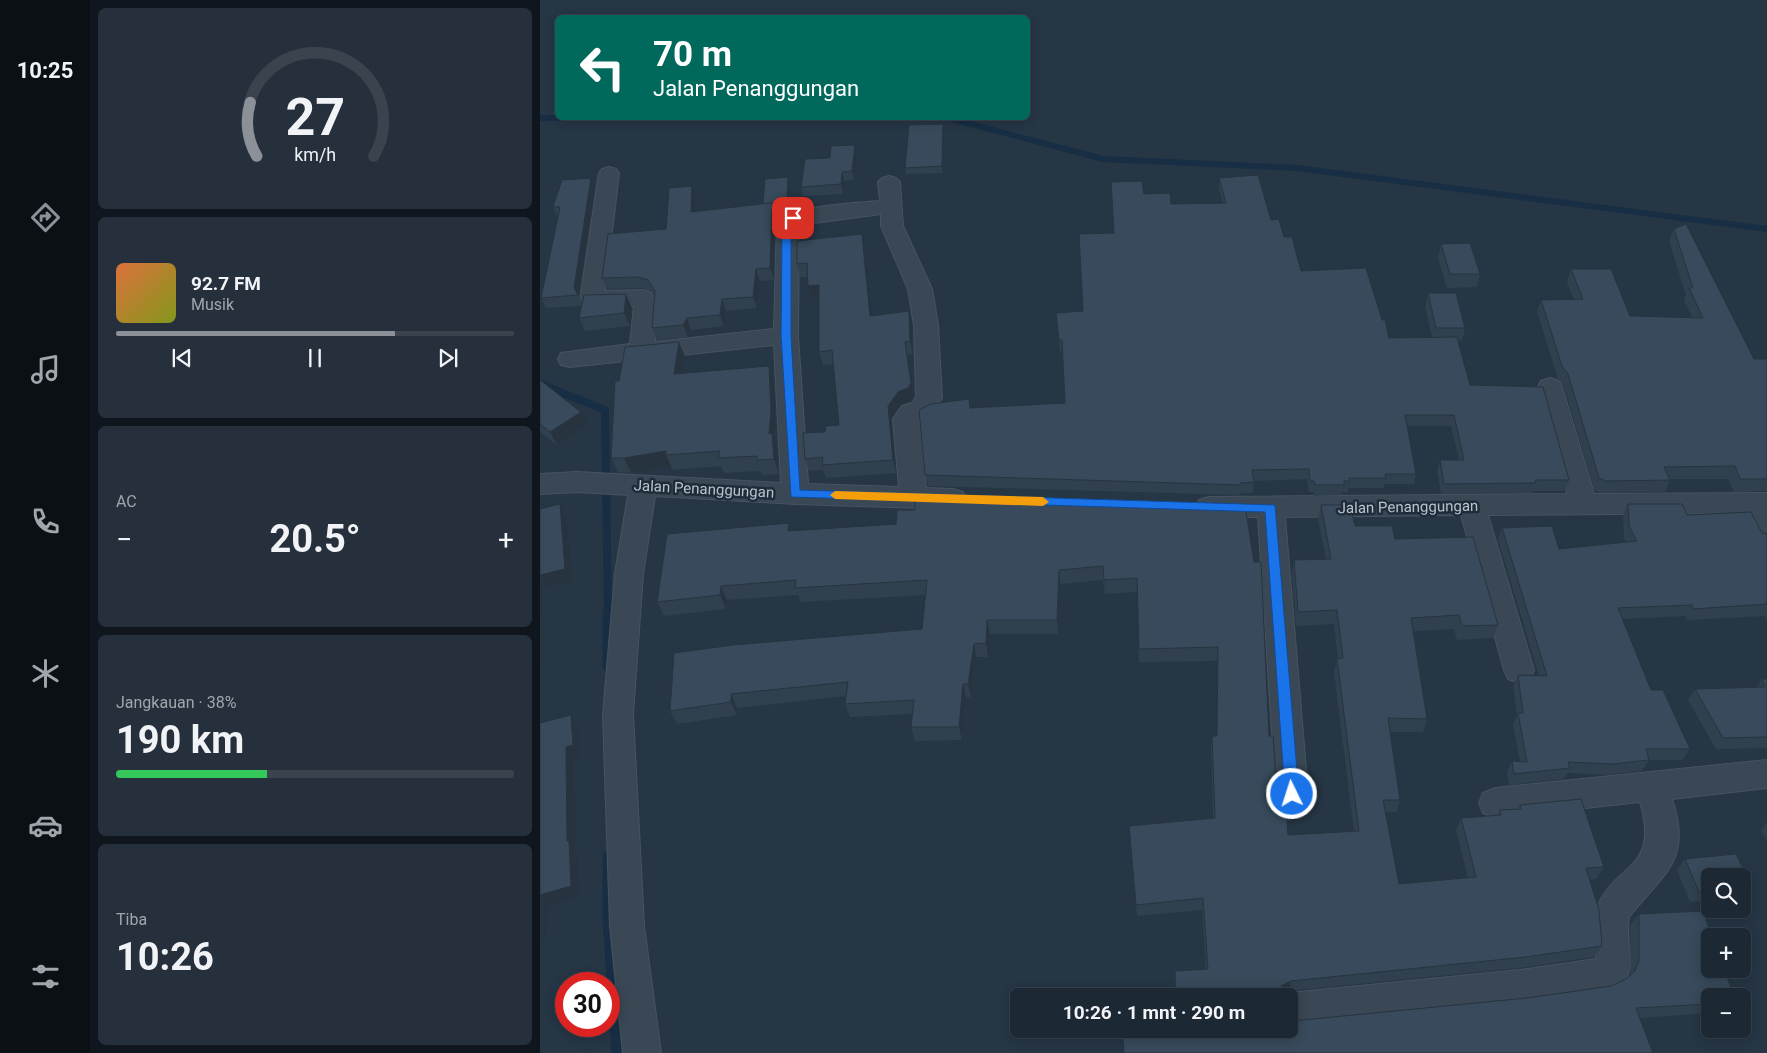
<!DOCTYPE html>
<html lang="id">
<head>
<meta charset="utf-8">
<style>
  body { margin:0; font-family:Roboto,sans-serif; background:#25303c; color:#f1f3f6; height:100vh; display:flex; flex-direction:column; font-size:19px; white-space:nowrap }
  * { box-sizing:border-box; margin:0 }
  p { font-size:16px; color:#a0a6ac }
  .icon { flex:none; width:28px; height:28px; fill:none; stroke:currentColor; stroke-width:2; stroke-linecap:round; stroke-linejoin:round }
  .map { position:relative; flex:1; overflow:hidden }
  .drawer { display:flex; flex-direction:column; gap:8px; padding:8px; background:#0f161d; width:450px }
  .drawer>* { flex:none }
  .guide { position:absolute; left:15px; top:15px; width:475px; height:105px; border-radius:8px; box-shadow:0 2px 12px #0003,0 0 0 1px #3a444f; background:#00695c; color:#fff; overflow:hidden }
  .controls { position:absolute; left:1161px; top:868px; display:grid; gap:10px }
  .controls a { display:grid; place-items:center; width:50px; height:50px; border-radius:8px; background:#1c2834; box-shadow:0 2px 12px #0003,0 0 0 1px #3a444f; font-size:25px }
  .speed { position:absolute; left:15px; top:972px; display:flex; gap:10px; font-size:25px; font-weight:700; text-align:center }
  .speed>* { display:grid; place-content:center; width:65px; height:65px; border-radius:50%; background:#1c2834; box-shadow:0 2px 12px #0003,0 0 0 1px #3a444f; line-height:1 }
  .speed .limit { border:8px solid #d22; background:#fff; color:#111 }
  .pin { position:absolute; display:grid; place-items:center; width:42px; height:42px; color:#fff; margin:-21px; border-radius:10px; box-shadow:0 2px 8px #0006 }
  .me { position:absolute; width:55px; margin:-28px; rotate:356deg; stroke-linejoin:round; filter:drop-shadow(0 0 4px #0008) }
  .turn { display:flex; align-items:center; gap:18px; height:105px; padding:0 15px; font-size:22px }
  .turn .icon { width:65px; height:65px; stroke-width:2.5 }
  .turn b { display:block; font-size:35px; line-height:42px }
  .big { font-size:38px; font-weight:700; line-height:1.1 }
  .drawer .tile { flex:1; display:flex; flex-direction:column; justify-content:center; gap:8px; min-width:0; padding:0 18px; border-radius:8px; background:#25303c }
  .drawer .dial { align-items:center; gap:0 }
  .dial svg { height:130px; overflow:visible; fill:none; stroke:#3a444f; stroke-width:7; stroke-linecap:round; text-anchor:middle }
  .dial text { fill:#f1f3f6; stroke:none }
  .song { display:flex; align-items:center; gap:15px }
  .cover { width:60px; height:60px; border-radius:8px; background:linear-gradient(135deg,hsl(20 70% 55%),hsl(70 70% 35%)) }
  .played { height:5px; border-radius:2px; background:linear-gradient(90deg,#8c9099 70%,#3a444f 70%) }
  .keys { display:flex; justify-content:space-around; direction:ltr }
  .heat { display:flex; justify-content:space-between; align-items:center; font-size:28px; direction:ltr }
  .charge { height:8px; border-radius:4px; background:linear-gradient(90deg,#34c759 38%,#3a444f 0) }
  .trip { position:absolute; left:470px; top:988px; width:288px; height:50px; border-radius:8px; background:#1c2834; box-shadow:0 2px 12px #0003,0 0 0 1px #3a444f; font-weight:700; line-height:50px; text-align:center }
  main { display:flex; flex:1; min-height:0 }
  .menu { display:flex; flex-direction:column; width:90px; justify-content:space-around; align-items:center; background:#0b1015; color:#a0a6ac }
  .menu .icon { width:35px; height:35px }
  .menu .selected { color:#8c9099 }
  .menu b { font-size:22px; color:#f1f3f6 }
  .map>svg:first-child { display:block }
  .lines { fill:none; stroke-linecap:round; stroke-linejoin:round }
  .stream-far2 { stroke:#172e44; stroke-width:6 }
  .stream-far1 { stroke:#172e44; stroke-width:8 }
  .stream { stroke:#172e44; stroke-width:11 }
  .minor-casing { stroke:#475361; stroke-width:2 }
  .minor { fill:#3a4754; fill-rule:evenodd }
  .wall { fill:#30404e }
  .shaded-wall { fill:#273440 }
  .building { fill:#384a5b; stroke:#273440 }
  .route { fill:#1a73e8; stroke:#114b97 }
  .slow { fill:#f59e0b }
  .labels { text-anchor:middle; stroke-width:5; stroke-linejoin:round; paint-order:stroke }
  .street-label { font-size:15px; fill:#b8c2ce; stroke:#1f2c3a }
</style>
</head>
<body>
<main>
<nav class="menu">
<b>10:25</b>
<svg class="icon selected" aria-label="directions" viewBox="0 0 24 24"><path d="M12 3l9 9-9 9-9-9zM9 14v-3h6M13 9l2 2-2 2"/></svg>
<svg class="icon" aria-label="music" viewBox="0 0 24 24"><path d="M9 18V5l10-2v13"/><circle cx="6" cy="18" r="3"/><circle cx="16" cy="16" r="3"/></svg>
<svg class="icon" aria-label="phone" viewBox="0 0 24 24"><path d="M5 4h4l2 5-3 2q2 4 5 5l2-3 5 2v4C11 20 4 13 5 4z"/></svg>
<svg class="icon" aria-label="climate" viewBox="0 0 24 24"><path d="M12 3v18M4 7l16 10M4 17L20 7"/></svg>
<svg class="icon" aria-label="car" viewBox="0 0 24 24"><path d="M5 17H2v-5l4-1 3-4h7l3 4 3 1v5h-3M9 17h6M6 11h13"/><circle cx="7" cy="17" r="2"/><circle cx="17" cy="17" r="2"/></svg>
<svg class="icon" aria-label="filters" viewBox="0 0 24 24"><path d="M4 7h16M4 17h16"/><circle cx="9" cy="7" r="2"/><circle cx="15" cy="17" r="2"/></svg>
</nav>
<section class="drawer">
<div class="tile dial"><svg viewBox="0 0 100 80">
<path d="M14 69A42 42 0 1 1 86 69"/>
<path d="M14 69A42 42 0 0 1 10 36" stroke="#8c9099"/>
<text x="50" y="56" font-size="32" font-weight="700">27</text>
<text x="50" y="72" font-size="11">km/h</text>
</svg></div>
<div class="tile">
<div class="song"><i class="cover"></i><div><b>92.7 FM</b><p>Musik</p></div></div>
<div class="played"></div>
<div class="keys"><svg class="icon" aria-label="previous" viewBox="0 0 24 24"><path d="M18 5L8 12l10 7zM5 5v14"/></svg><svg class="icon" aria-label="pause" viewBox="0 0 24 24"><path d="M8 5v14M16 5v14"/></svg><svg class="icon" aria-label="next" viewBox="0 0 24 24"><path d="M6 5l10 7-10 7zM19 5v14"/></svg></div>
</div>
<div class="tile"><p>AC</p>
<div class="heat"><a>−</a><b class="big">20.5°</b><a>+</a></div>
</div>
<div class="tile"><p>Jangkauan · 38%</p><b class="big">190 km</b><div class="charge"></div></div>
<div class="tile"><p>Tiba</p><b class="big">10:26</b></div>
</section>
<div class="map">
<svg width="1227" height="1053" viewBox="0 0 1227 1053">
  <rect width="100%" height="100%" fill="#263645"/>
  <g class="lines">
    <g class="stream-far2">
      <polyline points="0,118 56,118"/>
      <polyline points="408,118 563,159 757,168 1227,229"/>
    </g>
    <polyline class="stream-far1" points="0,384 65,410 68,613"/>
    <g class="stream">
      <polyline points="68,612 68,666"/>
      <polyline points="68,856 68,920 77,1053"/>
    </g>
    <g class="minor-casing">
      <g id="minor">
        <path d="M69 167 76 169 79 173 65 291 103 290 111 293 118 302 115 342 234 329 237 222C248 206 318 203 340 201L338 182 342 178 349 176 356 178 360 182 363 226 392 289 398 325 402 398 390 415 379 420 386 488 413 489 423 492 426 499 423 506 413 509 255 504 115 496 103 574 93 714 104 926 121 1053H83L70 926 63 714 75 574 88 495 37 492 0 494V474L37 472 241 483 234 345 30 367 21 365 18 359 21 353 90 344 94 306 52 307 44 304 40 299 59 173 62 169ZM341 214V226L368 289 374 325 376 397 372 403 362 406 353 419 359 487 268 484 258 336 259 225Z"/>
        <polygon points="1010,378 1019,381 1022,387 1054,494 1227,493 1227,547 1217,544 1200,513 948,515 994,670 990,679 979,683 968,679 964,670 921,515 745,517 768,794 763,804 752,809 741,804 736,794 718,517 669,517 659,514 655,507 659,500 669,497 1027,494 998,387 1001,381"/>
        <path d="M1227 760V788L1132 799C1153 860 1123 874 1089 917 1083 950 1107 977 1063 995L980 1006 749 1029H748L749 996H741L749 993 980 970 1056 959C1057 943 1050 929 1055 913 1072 860 1121 875 1100 802L955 818 943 813 939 803 943 793 955 788Z"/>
      </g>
    </g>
    <use href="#minor" class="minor"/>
  </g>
  <g class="wall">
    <polygon points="403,124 404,131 403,173 366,174 365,168"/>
    <polygon points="317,154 314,180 304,181 303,194 263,196 261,187 290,158"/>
    <polygon points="248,177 250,183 249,208 241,209 242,213 235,222 234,280 220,281 217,308 186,311 184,326 151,330 148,337 117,340 112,328 115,295 112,292 103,288 67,289 62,278 126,229 156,197 155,212 223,204"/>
    <polygon points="679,178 731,220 744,237 761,271 842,320 849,338 892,337 885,307 888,293 925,328 922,341 918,341 930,385 1029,480 1025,491 993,491 992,493 901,494 897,471 900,460 919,460 911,426 867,426 876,474 874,484 844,484 844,488 808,488 808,492 803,492 802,495 774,496 773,492 769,492 767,479 714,481 713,493 700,493 699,495 388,486 385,475 430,408 525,403 523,351 520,351 516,313 543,311 604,194 631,204 683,203 679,189"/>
    <polygon points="55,189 39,296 42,303 92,308 90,326 45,331 39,318 41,306 6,308 1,298 18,218 13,207"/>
    <polygon points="1134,229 1214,359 1227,359 1227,491 1194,492 1188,479 1130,479 1130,480 1125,492 1061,493 1054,490 1024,386 1018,379 997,312 1001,300 1034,300 1027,282 1031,269 1090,316 1152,317 1144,301 1146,295 1129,241"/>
    <polygon points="322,234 325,247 331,316 372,324 373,354 367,355 374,396 371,401 360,405 351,419 356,473 286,478 283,470 269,471 265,459 285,432 299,425 293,364 283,365 279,352 279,298 272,299 268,277 260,277 257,264"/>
    <polygon points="901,244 940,274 937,287 907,288 898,258"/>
    <polygon points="139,342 145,357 142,373 229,366 234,381 236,426 235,440 237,448 239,474 222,475 220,471 184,473 181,466 132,470 131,466 91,473 78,472 71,458 79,381"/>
    <polygon points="0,380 48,425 17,445 0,432"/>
    <polygon points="1088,504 1147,515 1227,534 1227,620 1225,616 1147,620 1145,616 1082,619 1111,690 1150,749 1142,760 1109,760 1102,771 1067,775 1027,773 1024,779 969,785 967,772 972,761 980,761 973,724 977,716 973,686 978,675 999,676 958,540 962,528 1019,549 1086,542 1084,538 1083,516"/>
    <polygon points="705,505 729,736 736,782 748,835 814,831 794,672 797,659 798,659 794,624 756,626 752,574 754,560 786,559 778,520 781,505 815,526 855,539 958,625 953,638 917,640 914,629 874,631 887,719 883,732 850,732 860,800 856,812 845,812 859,884 928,878 916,830 921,818 958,815 960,810 978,809 980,805 1064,867 1056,879 1049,880 1062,946 1054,957 980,968 749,991 749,996 635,996 634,982 635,971 666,969 662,910 597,916 589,826 673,818 671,749 672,736 677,736 677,661 599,662 597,592 565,594 563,580 520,584 518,634 450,634 448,657 436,657 431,697 426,697 422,740 375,741 371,727 372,714 310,717 305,704 306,696 197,708 197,715 137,724 130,711 382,629 386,595 260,602 258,595 187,600 186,609 124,616 117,602 249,523 252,531"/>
    <polygon points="1222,679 1227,679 1227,748 1176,749 1148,700 1155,689 1217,687"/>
    <polygon points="1227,823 1227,841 1221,830"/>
    <polygon points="1196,854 1211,886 1202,895 1202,876 1170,876 1170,900 1150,902 1137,870 1145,859"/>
    <polygon points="1099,914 1170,996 1170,1013 1100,1018 752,1021 987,998 1071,986 1086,979 1088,977 1091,972 1090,925"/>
  </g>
  <g class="shaded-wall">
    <polygon points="403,124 404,131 403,173 402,166"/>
    <polygon points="315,145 317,154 314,180 312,171"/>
    <polygon points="302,172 304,181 303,194 301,184"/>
    <polygon points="248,177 250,183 249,208 247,202"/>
    <polygon points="51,178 55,189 39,296 34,288"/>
    <polygon points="152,186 156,197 154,224 151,212"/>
    <polygon points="239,202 242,213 235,222 234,280 230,268 232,210"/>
    <polygon points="322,234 325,247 333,329 330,316"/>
    <polygon points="216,269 220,281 217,308 213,297"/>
    <polygon points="279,285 283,298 272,299 268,286"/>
    <polygon points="86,294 92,308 90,326 84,313"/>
    <polygon points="182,299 186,311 184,326 180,315"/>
    <polygon points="369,311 372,324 373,354 370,341"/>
    <polygon points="147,318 151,330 148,337 143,325"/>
    <polygon points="139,342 145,357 140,388 134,374"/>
    <polygon points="365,342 374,396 371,401 360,405 351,419 356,473 353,460 348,406 358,392"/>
    <polygon points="229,366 234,381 236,426 235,440 237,448 239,474 234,459 229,434"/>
    <polygon points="41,412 48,425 17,445 10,432"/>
    <polygon points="126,451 126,455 131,466 91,473 84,458"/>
    <polygon points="20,504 27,516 32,581 2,588 5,659 0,661 0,575"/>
    <polygon points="249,523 254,538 248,531"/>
    <polygon points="519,570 520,584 518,634 517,620"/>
    <polygon points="181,586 187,600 186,609 180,595"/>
    <polygon points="447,620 450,634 448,657 446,643"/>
    <polygon points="434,644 436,657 431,697 428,684"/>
    <polygon points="423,684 426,697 422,740 419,727"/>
    <polygon points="191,694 197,708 197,715 191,702"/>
    <polygon points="31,715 38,726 40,756 34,758 35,848 37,851 39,896 8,905 6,936 0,938 0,895 27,841 26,747"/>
    <polygon points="751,981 749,991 741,986"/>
  </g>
  <g class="building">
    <polygon points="403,124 402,166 365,168 369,125"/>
    <polygon points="315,145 312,171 302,172 301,184 261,187 265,159 290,158 291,146"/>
    <polygon points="718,175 731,220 739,219 744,237 752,237 761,271 826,268 842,320 845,320 849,338 917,337 930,385 1003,387 1029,480 995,480 996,483 904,484 900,460 924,460 914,415 865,415 876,474 845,474 846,478 809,478 810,481 804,481 804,485 775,485 774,481 770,481 769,469 712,470 714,482 700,483 700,485 385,475 379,410 391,404 429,399 430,408 525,403 522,340 519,340 516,313 543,311 539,234 574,233 571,182 602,181 604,194 630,193 631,204 686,203 679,178"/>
    <polygon points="248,177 247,202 223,204 225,179"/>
    <polygon points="51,178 34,288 38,295 1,298 20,207 13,207 22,180"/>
    <polygon points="152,186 151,212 239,202 232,210 230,268 216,269 213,297 182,299 180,315 147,318 143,325 112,328 115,291 108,280 98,277 62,278 68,234 126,229 129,188"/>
    <polygon points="1146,224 1214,359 1227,359 1227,479 1200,479 1195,466 1124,467 1130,480 1066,481 1059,478 1028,374 1022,366 1001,300 1043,299 1031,269 1071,269 1090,316 1163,318 1149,288 1153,288 1134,229"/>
    <polygon points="322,234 330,316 369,311 370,341 365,342 371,383 368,388 358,392 348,406 353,460 282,465 283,457 265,459 263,433 285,432 286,426 299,425 292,350 279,352 279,285 268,286 267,263 257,264 257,241"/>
    <polygon points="930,243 940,274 910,274 901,244"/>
    <polygon points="888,293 916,293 925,328 896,328"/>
    <polygon points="86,294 84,313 39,318 44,295"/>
    <polygon points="139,342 134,374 229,366 231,411 229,434 232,433 234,459 217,460 217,456 178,458 180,451 126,455 126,451 84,458 71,458 75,381 79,381 85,347"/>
    <polygon points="0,380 41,412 10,432 0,424"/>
    <polygon points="375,495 705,505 714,562 721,562 729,736 733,736 736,782 741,792 745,794 748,835 819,831 797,659 803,658 797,610 758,612 754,560 791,559 781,505 810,505 815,526 852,526 855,539 933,537 958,625 922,626 919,615 871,618 887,719 848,718 860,800 843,800 859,884 936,877 921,818 961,815 960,810 981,809 980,805 1041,799 1064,867 1046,868 1059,910 1062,946 986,957 751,981 741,986 750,987 749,1013 749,996 636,996 635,971 668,969 663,898 596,905 589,826 675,818 672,736 677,736 678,647 599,649 597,578 564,580 563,566 519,570 517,620 447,620 446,643 434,644 428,684 423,684 419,727 371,727 374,700 305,704 308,682 191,694 191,702 130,711 134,653 193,645 382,629 387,580 255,588 256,580 181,586 180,595 117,602 127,534 249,523 248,531 356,524 357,510 375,510"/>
    <polygon points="20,504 25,569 0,575 0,509"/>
    <polygon points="1088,504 1142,504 1147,515 1211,512 1222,533 1227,534 1227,604 1153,609 1152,605 1078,608 1111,690 1123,690 1150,749 1106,749 1109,760 1073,764 1028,762 1030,768 974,774 972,761 987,762 978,713 983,713 978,675 1007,676 962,528 1012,526 1019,549 1097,541 1089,526"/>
    <polygon points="1222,679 1227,679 1227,737 1183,738 1155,689 1225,687"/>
    <polygon points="31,715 33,745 26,747 27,841 29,841 31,886 0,895 0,723"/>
    <polygon points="1196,854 1211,886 1202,887 1202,876 1170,876 1170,891 1159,892 1145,859"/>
    <polygon points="1163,911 1172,936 1170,936 1170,969 1184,969 1194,996 1170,996 1170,1004 1096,1008 1113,1053 584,1053 582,1029 749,1029 749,1019 752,1021 987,998 1071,986 1086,979 1095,971 1099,961 1099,914"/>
  </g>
  <polygon class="route" points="253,215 257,218 253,223 251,232 251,336 260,490 735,505 759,794 757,798 752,800 747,798 745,794 725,512 251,497 241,336 242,232 244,222"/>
  <polygon class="slow" points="295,491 503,497 509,502 503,506 295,499 290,495"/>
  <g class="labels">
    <g class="street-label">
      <text transform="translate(164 489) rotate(3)" y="5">Jalan Penanggungan</text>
      <text transform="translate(868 507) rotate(-1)" y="5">Jalan Penanggungan</text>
    </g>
  </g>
</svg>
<div class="controls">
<a><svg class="icon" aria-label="search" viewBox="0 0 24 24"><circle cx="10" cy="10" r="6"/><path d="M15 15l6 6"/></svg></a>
<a>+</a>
<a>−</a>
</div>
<div class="speed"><div class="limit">30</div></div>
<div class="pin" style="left:253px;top:218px;background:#d93025"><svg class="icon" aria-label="arrive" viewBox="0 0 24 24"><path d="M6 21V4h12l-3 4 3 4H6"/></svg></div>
<svg class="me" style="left:752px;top:794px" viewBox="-20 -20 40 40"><circle r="17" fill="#1a73e8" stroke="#fff" stroke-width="3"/><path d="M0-11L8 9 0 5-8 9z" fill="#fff"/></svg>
<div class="trip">10:26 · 1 mnt · 290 m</div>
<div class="guide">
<div class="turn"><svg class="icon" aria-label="left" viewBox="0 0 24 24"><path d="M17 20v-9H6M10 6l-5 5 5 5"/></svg><div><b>70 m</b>Jalan Penanggungan</div></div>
</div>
</div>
</main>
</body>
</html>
